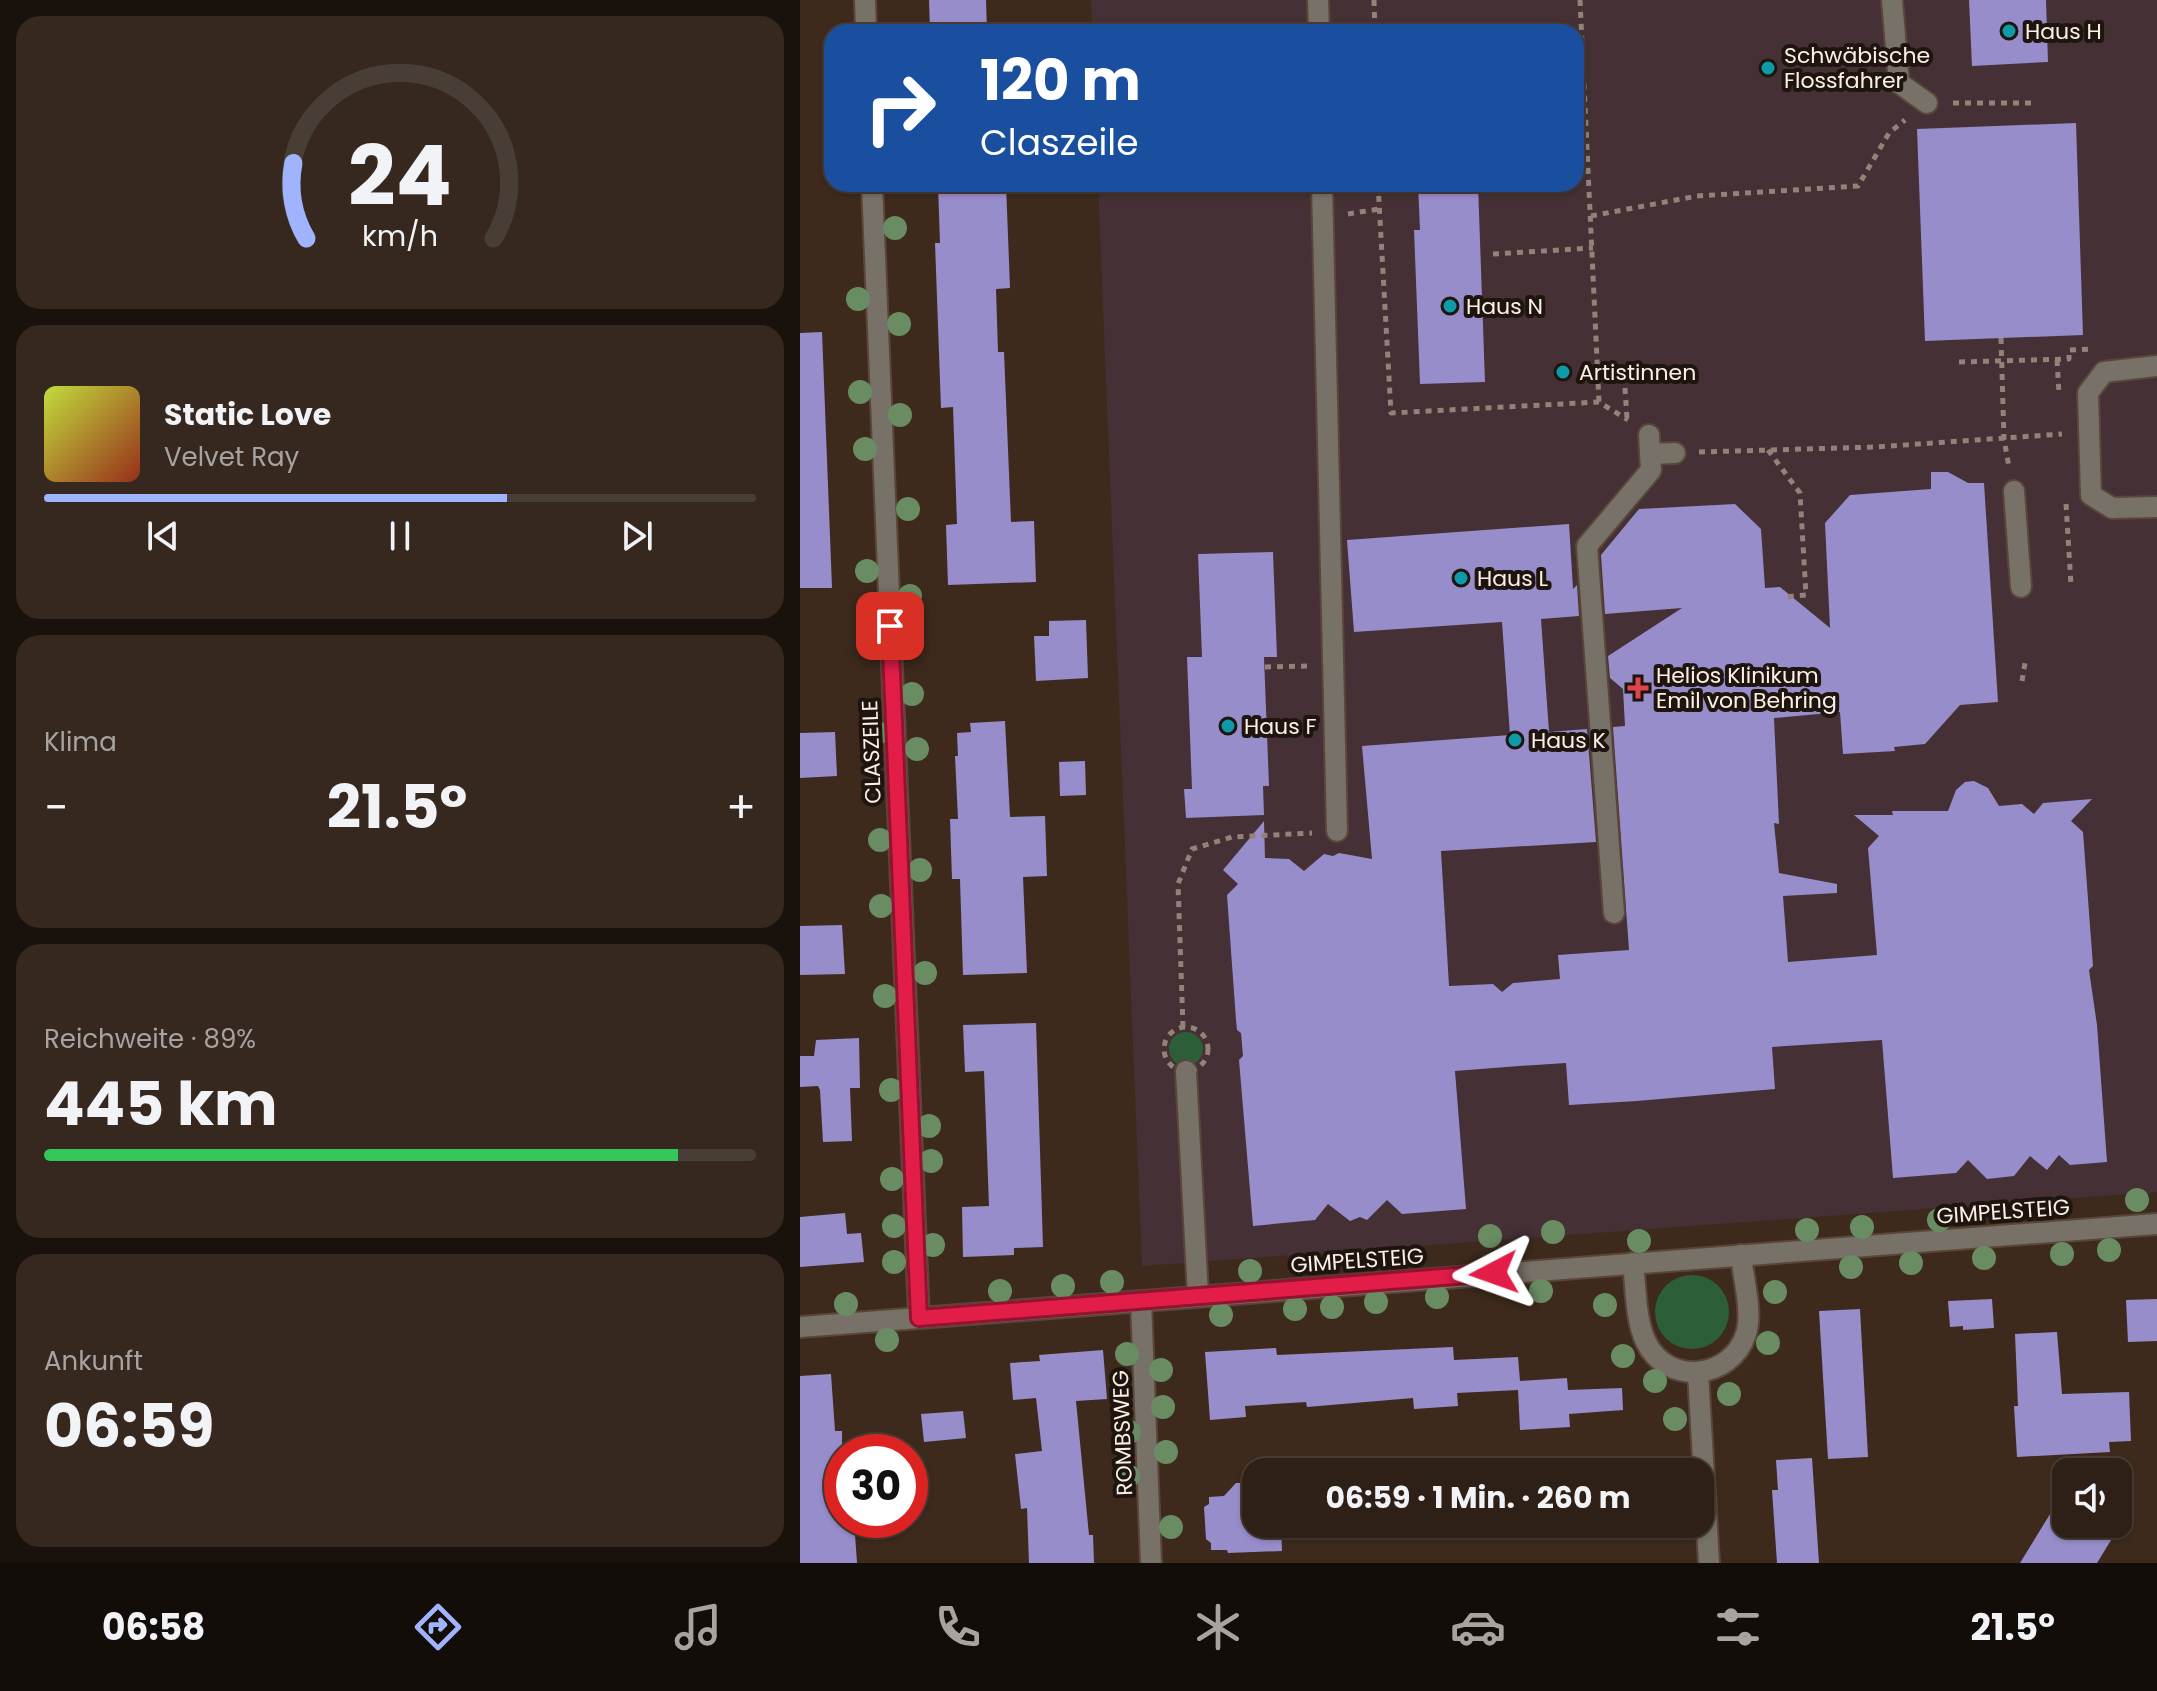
<!DOCTYPE html>
<html lang="de">
<head>
<meta charset="utf-8">
<style>
  body { margin:0; font-family:Poppins,sans-serif; background:#36281f; color:#f1f3f6; height:100vh; display:flex; flex-direction:column; font-size:30px; white-space:nowrap }
  * { box-sizing:border-box; margin:0 }
  p { font-size:26px; color:#a7a3a1 }
  .icon { flex:none; width:44px; height:44px; fill:none; stroke:currentColor; stroke-width:2; stroke-linecap:round; stroke-linejoin:round }
  .map { position:relative; flex:1; overflow:hidden }
  .side { display:flex; flex-direction:column; gap:16px; padding:16px; background:#19120c; width:800px }
  .side>* { flex:none }
  .guide { position:absolute; left:24px; top:24px; width:760px; height:168px; border-radius:24px; box-shadow:0 2px 6px #0004,0 0 0 2px #493e35; background:#1a4fa0; color:#fff; overflow:hidden }
  .buttons { position:absolute; left:1252px; top:1458px; display:grid; gap:16px }
  .buttons a { display:grid; place-items:center; width:80px; height:80px; border-radius:16px; background:#2e2016; box-shadow:0 2px 6px #0004,0 0 0 2px #493e35; font-size:40px }
  .speed { position:absolute; left:24px; top:1434px; display:flex; gap:16px; font-size:40px; font-weight:700; text-align:center }
  .speed>* { display:grid; place-content:center; width:104px; height:104px; border-radius:50%; background:#2e2016; box-shadow:0 2px 6px #0004,0 0 0 2px #493e35; line-height:1 }
  .speed .limit { border:12px solid #d22; background:#fff; color:#111 }
  .pin { position:absolute; display:grid; place-items:center; width:68px; height:68px; color:#fff; margin:-34px; border-radius:16px; box-shadow:0 4px 12px #0006 }
  .me { position:absolute; width:88px; margin:-44px; rotate:266deg; stroke-linejoin:round; filter:drop-shadow(0 0 6px #0008) }
  .turn { display:flex; align-items:center; gap:28px; height:168px; padding:0 24px; font-size:36px }
  .turn .icon { width:104px; height:104px; stroke-width:2.5 }
  .turn b { display:block; font-size:56px; line-height:68px }
  .big { font-size:60px; font-weight:700; line-height:1.1 }
  .side .card { flex:1; display:flex; flex-direction:column; justify-content:center; gap:12px; min-width:0; padding:0 28px; border-radius:24px; background:#36281f }
  .side .dial { align-items:center; gap:0 }
  .dial svg { height:208px; overflow:visible; fill:none; stroke:#493e35; stroke-width:7; stroke-linecap:round; text-anchor:middle }
  .dial text { fill:#f1f3f6; stroke:none }
  .song { display:flex; align-items:center; gap:24px }
  .cover { width:96px; height:96px; border-radius:12px; background:linear-gradient(135deg,hsl(70 70% 55%),hsl(10 70% 35%)) }
  .played { height:8px; border-radius:4px; background:linear-gradient(90deg,#a0b3fd 65%,#493e35 65%) }
  .keys { display:flex; justify-content:space-around; direction:ltr }
  .heat { display:flex; justify-content:space-between; align-items:center; font-size:44px; direction:ltr }
  .charge { height:12px; border-radius:6px; background:linear-gradient(90deg,#34c759 89%,#493e35 0) }
  .trip { position:absolute; left:442px; top:1458px; width:472px; height:80px; border-radius:24px; background:#2e2016; box-shadow:0 2px 6px #0004,0 0 0 2px #493e35; font-weight:700; line-height:80px; text-align:center }
  .tab-bar { display:flex; height:128px; justify-content:space-around; align-items:center; background:#120d09; color:#a7a3a1 }
  .tab-bar .icon { width:56px; height:56px }
  .tab-bar .active { color:#a0b3fd }
  .tab-bar b { font-size:36px; color:#f1f3f6 }
  main { display:flex; flex:1; min-height:0 }
  .map>svg:first-child { display:block }
  .medical { fill:#443035 }
  .green { fill:#2c5e38 }
  .building { fill:#978dcb }
  .lines { fill:none; stroke-linecap:round; stroke-linejoin:round }
  .minor-casing { stroke:#594639; stroke-width:24 }
  .path { stroke:#938277; stroke-width:5; stroke-dasharray:6 6; stroke-linecap:butt }
  .minor { stroke:#777167; stroke-width:20 }
  .tree { fill:#698c63 }
  .route-casing { stroke:#92132f; stroke-width:20 }
  .route { stroke:#e11d48; stroke-width:14 }
  .culture-dot { fill:#0f9aa8; stroke:#1e150f; stroke-width:3 }
  .health-dot { fill:#e0444e; stroke:#1e150f; stroke-width:3 }
  .labels { text-anchor:middle; stroke-width:8; stroke-linejoin:round; paint-order:stroke }
  .poi-label { font-size:22px; fill:#fcefe7; stroke:#1e150f; text-anchor:start }
  .street-label { font-size:22px; fill:#fcefe7; stroke:#1e150f }
</style>
</head>
<body>
<main>
<section class="side">
<div class="card dial"><svg viewBox="0 0 100 80">
<path d="M14 69A42 42 0 1 1 86 69"/>
<path d="M14 69A42 42 0 0 1 9 40" stroke="#a0b3fd"/>
<text x="50" y="56" font-size="32" font-weight="700">24</text>
<text x="50" y="72" font-size="11">km/h</text>
</svg></div>
<div class="card">
<div class="song"><i class="cover"></i><div><b>Static Love</b><p>Velvet Ray</p></div></div>
<div class="played"></div>
<div class="keys"><svg class="icon" aria-label="previous" viewBox="0 0 24 24"><path d="M18 5L8 12l10 7zM5 5v14"/></svg><svg class="icon" aria-label="pause" viewBox="0 0 24 24"><path d="M8 5v14M16 5v14"/></svg><svg class="icon" aria-label="next" viewBox="0 0 24 24"><path d="M6 5l10 7-10 7zM19 5v14"/></svg></div>
</div>
<div class="card"><p>Klima</p>
<div class="heat"><a>−</a><b class="big">21.5°</b><a>+</a></div>
</div>
<div class="card"><p>Reichweite · 89%</p><b class="big">445 km</b><div class="charge"></div></div>
<div class="card"><p>Ankunft</p><b class="big">06:59</b></div>
</section>
<div class="map">
<svg width="1357" height="1563" viewBox="0 0 1357 1563">
  <rect width="100%" height="100%" fill="#3e2a1d"/>
  <polygon class="medical" points="291,0 1357,0 1357,1192 342,1266 298,184 776,184 776,32 292,32"/>
  <g class="green">
    <circle cx="386" cy="1049" r="17"/>
    <circle cx="892" cy="1312" r="37"/>
  </g>
  <g class="building">
    <polygon points="129,0 186,0 187,32 130,32"/>
    <polygon points="1169,0 1246,0 1248,62 1172,66"/>
    <polygon points="1276,123 1283,335 1125,341 1117,129"/>
    <polygon points="138,184 206,184 210,288 196,289 198,352 204,352 211,522 234,521 236,582 148,585 146,525 157,524 153,407 141,408 135,243 140,243"/>
    <polygon points="618,184 678,184 685,382 620,384 614,230 620,230"/>
    <polygon points="22,332 32,588 0,588 0,333"/>
    <polygon points="1131,472 1148,472 1168,483 1184,483 1198,702 1160,705 1125,744 1094,747 1095,751 1043,754 1040,712 974,718 979,824 974,823 979,873 1037,884 1037,893 983,896 988,962 1077,955 1068,848 1079,836 1054,815 1093,815 1092,811 1148,811 1156,790 1165,782 1174,781 1188,788 1199,806 1222,804 1234,814 1243,803 1292,799 1271,821 1283,832 1293,966 1289,970 1297,1025 1307,1162 1270,1165 1259,1155 1247,1170 1230,1156 1214,1176 1187,1179 1168,1160 1156,1173 1093,1178 1082,1040 972,1047 975,1089 837,1101 769,1105 766,1063 719,1066 655,1071 666,1209 602,1214 587,1200 567,1220 560,1217 550,1221 528,1204 515,1220 453,1226 439,1060 443,1056 441,1033 437,1030 436,1020 427,895 438,884 423,870 464,821 465,858 489,859 504,871 524,854 533,856 539,853 572,859 562,746 710,735 702,622 554,632 547,540 769,524 773,589 777,585 779,616 741,619 749,732 787,729 796,842 641,851 649,986 693,984 702,992 713,983 760,979 758,955 829,950 813,727 825,726 823,689 810,678 808,656 882,608 805,614 801,555 839,509 935,504 961,529 965,588 980,587 1030,628 1025,523 1050,495 1131,489"/>
    <polygon points="473,552 477,657 464,657 469,786 463,786 464,815 386,818 384,789 392,789 387,657 402,657 398,554"/>
    <polygon points="286,620 288,678 236,681 234,636 249,636 249,621"/>
    <polygon points="205,721 210,817 245,816 247,876 223,877 227,973 163,975 160,879 152,879 150,819 158,819 155,756 158,756 157,733 171,732 170,723"/>
    <polygon points="35,732 37,776 0,778 0,733"/>
    <polygon points="285,761 286,795 260,796 259,762"/>
    <polygon points="42,925 45,974 0,975 0,926"/>
    <polygon points="236,1023 243,1247 214,1248 214,1255 163,1257 162,1207 189,1206 184,1071 165,1072 163,1025"/>
    <polygon points="59,1038 60,1088 50,1088 52,1141 23,1142 20,1090 18,1086 0,1087 0,1056 14,1056 16,1040"/>
    <polygon points="45,1213 47,1234 61,1233 64,1262 0,1267 0,1217"/>
    <polygon points="1192,1299 1194,1328 1163,1330 1163,1326 1150,1327 1148,1301"/>
    <polygon points="1357,1299 1357,1341 1328,1342 1326,1300"/>
    <polygon points="1060,1309 1068,1457 1028,1459 1019,1311"/>
    <polygon points="1257,1332 1262,1394 1329,1392 1331,1441 1309,1442 1310,1452 1217,1457 1214,1406 1218,1406 1215,1334"/>
    <polygon points="653,1347 654,1360 718,1357 720,1381 767,1378 768,1390 822,1388 823,1410 769,1414 770,1427 720,1430 718,1390 657,1393 658,1406 614,1409 613,1398 507,1407 506,1402 445,1406 446,1417 410,1420 405,1352 476,1348 477,1355"/>
    <polygon points="303,1350 307,1399 276,1401 289,1535 293,1535 294,1563 229,1563 227,1508 221,1509 215,1454 242,1451 236,1398 213,1400 210,1363 240,1361 239,1355"/>
    <polygon points="31,1374 35,1431 42,1431 42,1520 54,1520 57,1563 0,1563 0,1376"/>
    <polygon points="163,1411 166,1438 124,1442 121,1414"/>
    <polygon points="1012,1458 1019,1563 977,1563 972,1490 978,1490 976,1460"/>
    <polygon points="436,1483 456,1483 456,1524 481,1524 482,1551 428,1553 427,1550 411,1550 411,1543 406,1539 404,1507 409,1504 409,1497 424,1496"/>
    <polygon points="1266,1488 1266,1524 1321,1524 1297,1563 1220,1563"/>
  </g>
  <g class="lines">
    <g class="minor-casing">
      <g id="minor">
        <polyline points="65,0 66,32"/>
        <polyline points="518,0 519,32"/>
        <polyline points="1092,0 1099,83 1127,103"/>
        <polyline points="72,184 119,1318"/>
        <polyline points="522,184 537,831"/>
        <polyline points="1357,366 1304,372 1288,393 1291,495 1312,508 1357,507"/>
        <polyline points="850,454 875,453"/>
        <polyline points="1214,491 1221,587"/>
        <polyline points="814,913 787,546 851,470 849,435"/>
        <polyline points="386,1071 398,1296"/>
        <path d="M833 1263C836 1287 835 1319 846 1342 867 1386 931 1380 946 1334 953 1311 943 1279 941 1255"/>
        <polyline points="341,1301 351,1563"/>
        <polyline points="0,1327 1357,1224"/>
        <polyline points="898,1373 909,1563"/>
      </g>
    </g>
    <g class="path">
      <polyline points="574,0 575,32"/>
      <polyline points="780,0 799,402"/>
      <polyline points="1153,103 1236,103"/>
      <polyline points="578,184 591,413 799,402 828,420"/>
      <polyline points="548,214 579,209"/>
      <polyline points="791,216 897,196 1058,186 1089,133 1105,120"/>
      <polyline points="693,254 793,248"/>
      <polyline points="1201,338 1204,439 1209,467"/>
      <polyline points="1257,360 1259,394"/>
      <polyline points="1159,362 1269,359 1269,350 1292,349"/>
      <polyline points="825,388 827,419"/>
      <polyline points="968,450 1000,493 1006,595 984,597"/>
      <polyline points="899,452 1076,447 1262,434"/>
      <polyline points="1266,504 1271,585"/>
      <polyline points="465,667 508,666"/>
      <polyline points="1222,681 1225,663"/>
      <circle cx="386" cy="1049" r="22"/>
      <polyline points="383,1027 378,884 392,849 432,837 512,833"/>
    </g>
    <use href="#minor" class="minor"/>
  </g>
  <g class="tree">
    <circle cx="95" cy="228" r="12"/>
    <circle cx="58" cy="299" r="12"/>
    <circle cx="99" cy="324" r="12"/>
    <circle cx="60" cy="392" r="12"/>
    <circle cx="100" cy="415" r="12"/>
    <circle cx="65" cy="449" r="12"/>
    <circle cx="108" cy="509" r="12"/>
    <circle cx="67" cy="571" r="12"/>
    <circle cx="110" cy="596" r="12"/>
    <circle cx="112" cy="694" r="12"/>
    <circle cx="77" cy="733" r="12"/>
    <circle cx="117" cy="749" r="12"/>
    <circle cx="80" cy="840" r="12"/>
    <circle cx="120" cy="870" r="12"/>
    <circle cx="81" cy="906" r="12"/>
    <circle cx="125" cy="973" r="12"/>
    <circle cx="85" cy="996" r="12"/>
    <circle cx="91" cy="1090" r="12"/>
    <circle cx="129" cy="1126" r="12"/>
    <circle cx="131" cy="1161" r="12"/>
    <circle cx="92" cy="1179" r="12"/>
    <circle cx="1337" cy="1200" r="12"/>
    <circle cx="1139" cy="1220" r="12"/>
    <circle cx="94" cy="1226" r="12"/>
    <circle cx="1062" cy="1227" r="12"/>
    <circle cx="1007" cy="1230" r="12"/>
    <circle cx="753" cy="1232" r="12"/>
    <circle cx="690" cy="1236" r="12"/>
    <circle cx="839" cy="1241" r="12"/>
    <circle cx="133" cy="1245" r="12"/>
    <circle cx="1309" cy="1250" r="12"/>
    <circle cx="1262" cy="1254" r="12"/>
    <circle cx="1184" cy="1258" r="12"/>
    <circle cx="94" cy="1262" r="12"/>
    <circle cx="1111" cy="1263" r="12"/>
    <circle cx="1051" cy="1267" r="12"/>
    <circle cx="450" cy="1271" r="12"/>
    <circle cx="312" cy="1282" r="12"/>
    <circle cx="263" cy="1286" r="12"/>
    <circle cx="200" cy="1291" r="12"/>
    <circle cx="741" cy="1291" r="12"/>
    <circle cx="975" cy="1292" r="12"/>
    <circle cx="637" cy="1297" r="12"/>
    <circle cx="576" cy="1302" r="12"/>
    <circle cx="46" cy="1304" r="12"/>
    <circle cx="805" cy="1305" r="12"/>
    <circle cx="532" cy="1307" r="12"/>
    <circle cx="495" cy="1309" r="12"/>
    <circle cx="421" cy="1315" r="12"/>
    <circle cx="87" cy="1340" r="12"/>
    <circle cx="968" cy="1343" r="12"/>
    <circle cx="327" cy="1354" r="12"/>
    <circle cx="823" cy="1356" r="12"/>
    <circle cx="361" cy="1370" r="12"/>
    <circle cx="855" cy="1381" r="12"/>
    <circle cx="929" cy="1394" r="12"/>
    <circle cx="363" cy="1407" r="12"/>
    <circle cx="875" cy="1419" r="12"/>
    <circle cx="329" cy="1432" r="12"/>
    <circle cx="366" cy="1452" r="12"/>
    <circle cx="328" cy="1476" r="12"/>
    <circle cx="371" cy="1527" r="12"/>
  </g>
  <g class="lines">
    <g class="route-casing">
      <polyline id="route" points="90,626 119,1318 694,1273"/>
    </g>
    <use href="#route" class="route"/>
  </g>
  <g class="culture-dot">
    <circle cx="1209" cy="31" r="8"/>
    <circle cx="968" cy="68" r="8"/>
    <circle cx="650" cy="306" r="8"/>
    <circle cx="763" cy="372" r="8"/>
    <circle cx="661" cy="578" r="8"/>
    <circle cx="428" cy="726" r="8"/>
    <circle cx="715" cy="740" r="8"/>
  </g>
  <path class="health-dot" d="M834 676h8v8h8v8h-8v8h-8v-8h-8v-8h8z"/>
  <g class="labels">
    <g class="poi-label">
      <text x="1225" y="39">Haus H</text>
      <text x="984" y="63">Schwäbische<tspan x="984" dy="25">Flossfahrer</tspan></text>
      <text x="666" y="314">Haus N</text>
      <text x="779" y="380">Artistinnen</text>
      <text x="677" y="586">Haus L</text>
      <text x="856" y="683">Helios Klinikum<tspan x="856" dy="25">Emil von Behring</tspan></text>
      <text x="444" y="734">Haus F</text>
      <text x="731" y="748">Haus K</text>
    </g>
    <g class="street-label">
      <text transform="translate(71 752) rotate(-92)" y="8">CLASZEILE</text>
      <text transform="translate(1203 1211) rotate(-4)" y="8">GIMPELSTEIG</text>
      <text transform="translate(557 1260) rotate(-4)" y="8">GIMPELSTEIG</text>
      <text transform="translate(322 1433) rotate(-92)" y="8">ROMBSWEG</text>
    </g>
  </g>
</svg>
<div class="buttons">
<a><svg class="icon" aria-label="sound" viewBox="0 0 24 24"><path d="M4 9h4l5-4v14l-5-4H4zM17 9q2 3 0 6"/></svg></a>
</div>
<div class="speed"><div class="limit">30</div></div>
<div class="pin" style="left:90px;top:626px;background:#d93025"><svg class="icon" aria-label="arrive" viewBox="0 0 24 24"><path d="M6 21V4h12l-3 4 3 4H6"/></svg></div>
<svg class="me" style="left:694px;top:1273px" viewBox="-20 -20 40 40"><path d="M0-17L14 15 0 8-14 15z" fill="#e11d48" stroke="#fff" stroke-width="4"/></svg>
<div class="trip">06:59 · 1 Min. · 260 m</div>
<div class="guide">
<div class="turn"><svg class="icon" aria-label="right" viewBox="0 0 24 24"><path d="M7 20v-9h11M14 6l5 5-5 5"/></svg><div><b>120 m</b>Claszeile</div></div>
</div>
</div>
</main>
<nav class="tab-bar">
<b>06:58</b>
<svg class="icon active" aria-label="directions" viewBox="0 0 24 24"><path d="M12 3l9 9-9 9-9-9zM9 14v-3h6M13 9l2 2-2 2"/></svg>
<svg class="icon" aria-label="music" viewBox="0 0 24 24"><path d="M9 18V5l10-2v13"/><circle cx="6" cy="18" r="3"/><circle cx="16" cy="16" r="3"/></svg>
<svg class="icon" aria-label="phone" viewBox="0 0 24 24"><path d="M5 4h4l2 5-3 2q2 4 5 5l2-3 5 2v4C11 20 4 13 5 4z"/></svg>
<svg class="icon" aria-label="climate" viewBox="0 0 24 24"><path d="M12 3v18M4 7l16 10M4 17L20 7"/></svg>
<svg class="icon" aria-label="car" viewBox="0 0 24 24"><path d="M5 17H2v-5l4-1 3-4h7l3 4 3 1v5h-3M9 17h6M6 11h13"/><circle cx="7" cy="17" r="2"/><circle cx="17" cy="17" r="2"/></svg>
<svg class="icon" aria-label="filters" viewBox="0 0 24 24"><path d="M4 7h16M4 17h16"/><circle cx="9" cy="7" r="2"/><circle cx="15" cy="17" r="2"/></svg>
<b>21.5°</b>
</nav>
</body>
</html>
